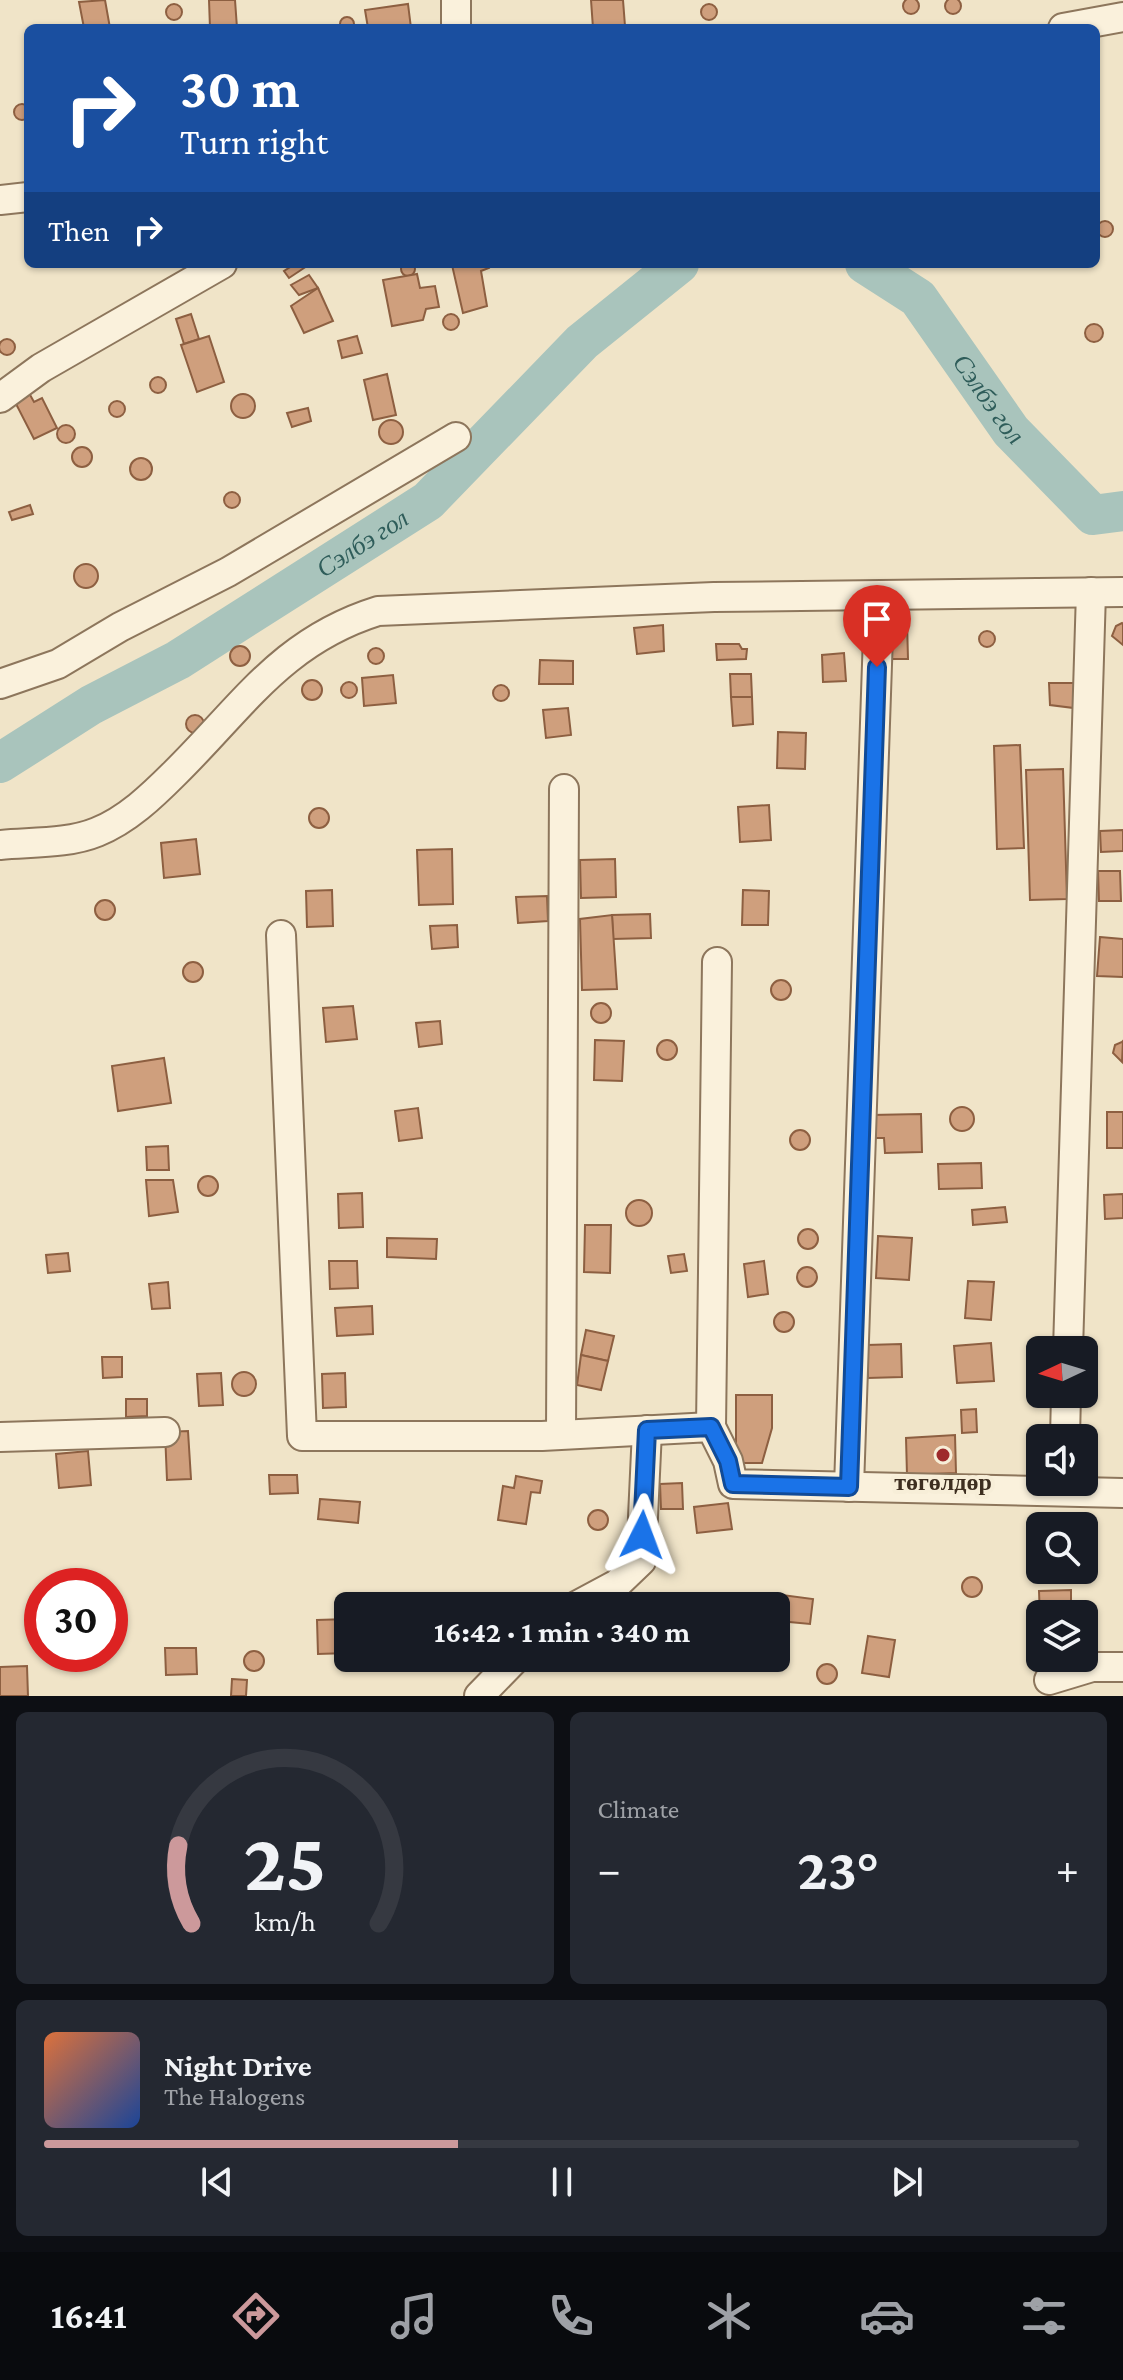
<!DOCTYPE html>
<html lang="en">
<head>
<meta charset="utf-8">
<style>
  body { margin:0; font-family:"Crimson Pro",serif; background:#242831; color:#f1f3f6; height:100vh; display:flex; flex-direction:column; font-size:30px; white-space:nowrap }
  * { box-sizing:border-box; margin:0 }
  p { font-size:26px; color:#9ea1a6 }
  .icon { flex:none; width:44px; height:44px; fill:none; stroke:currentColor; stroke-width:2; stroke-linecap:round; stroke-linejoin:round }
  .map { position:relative; height:1696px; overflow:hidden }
  .drawer { display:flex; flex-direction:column; gap:16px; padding:16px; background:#0d0f14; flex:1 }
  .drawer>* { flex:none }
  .hud { position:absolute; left:24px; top:24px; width:1076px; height:244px; border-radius:12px; box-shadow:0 2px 6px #0004; background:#1a4fa0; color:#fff; overflow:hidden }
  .needle { width:52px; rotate:266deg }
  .buttons { position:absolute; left:1026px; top:1336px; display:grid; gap:16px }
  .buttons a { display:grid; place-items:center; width:72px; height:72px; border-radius:12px; background:#171b24; box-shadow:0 2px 6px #0004; font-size:40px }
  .speed { position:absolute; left:24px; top:1568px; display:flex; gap:16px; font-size:40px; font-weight:700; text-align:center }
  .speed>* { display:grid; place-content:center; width:104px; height:104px; border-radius:50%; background:#171b24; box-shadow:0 2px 6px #0004; line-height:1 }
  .speed .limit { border:12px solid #d22; background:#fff; color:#111 }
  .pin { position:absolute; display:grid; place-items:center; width:68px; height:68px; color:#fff; margin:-82px -34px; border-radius:50% 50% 50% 0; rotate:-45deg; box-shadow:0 0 8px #0007 }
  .pin .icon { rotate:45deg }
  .me { position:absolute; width:88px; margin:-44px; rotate:3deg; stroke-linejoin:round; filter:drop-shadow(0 0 6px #0008) }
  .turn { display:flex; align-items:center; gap:28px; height:168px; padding:0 24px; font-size:36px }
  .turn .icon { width:104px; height:104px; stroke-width:2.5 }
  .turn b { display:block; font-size:56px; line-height:68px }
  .then { display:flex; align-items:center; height:76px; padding:0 24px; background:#0003; gap:16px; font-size:30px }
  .big { font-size:60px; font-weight:700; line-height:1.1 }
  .drawer .widget { flex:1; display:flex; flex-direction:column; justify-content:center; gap:12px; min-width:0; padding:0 28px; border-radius:12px; background:#242831 }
  .drawer .dial { align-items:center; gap:0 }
  .dial svg { height:208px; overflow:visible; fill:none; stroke:#363941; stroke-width:7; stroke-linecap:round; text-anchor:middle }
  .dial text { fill:#f1f3f6; stroke:none }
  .song { display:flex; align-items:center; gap:24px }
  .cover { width:96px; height:96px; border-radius:12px; background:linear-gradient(135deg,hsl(20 70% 55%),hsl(220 70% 35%)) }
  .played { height:8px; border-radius:4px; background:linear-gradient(90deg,#cc999b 40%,#363941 40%) }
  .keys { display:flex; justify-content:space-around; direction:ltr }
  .heat { display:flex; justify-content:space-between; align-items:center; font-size:44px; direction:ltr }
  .drawer .tiles { flex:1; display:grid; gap:16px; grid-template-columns:1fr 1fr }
  .widget:last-child { grid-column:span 2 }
  .trip { position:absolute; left:334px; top:1592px; width:456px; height:80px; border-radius:12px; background:#171b24; box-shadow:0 2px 6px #0004; font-weight:700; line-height:80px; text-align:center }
  .menu { display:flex; height:128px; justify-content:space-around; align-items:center; background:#090b0e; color:#9ea1a6 }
  .menu .icon { width:56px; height:56px }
  .menu .on { color:#cc999b }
  .menu b { font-size:36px; color:#f1f3f6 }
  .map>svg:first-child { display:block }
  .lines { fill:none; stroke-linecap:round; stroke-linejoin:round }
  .river { stroke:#a9c4bc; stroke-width:40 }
  .building { fill:#cf9f7d; stroke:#8d5f41; stroke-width:2 }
  .street-casing { stroke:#8d765c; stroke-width:32 }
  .street { stroke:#faf1dc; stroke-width:28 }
  .route-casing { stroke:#114b97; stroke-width:20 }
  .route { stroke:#1a73e8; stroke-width:14 }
  .poi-dot { fill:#9e2a2b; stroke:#f7eed8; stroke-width:3 }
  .labels { text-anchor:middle; stroke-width:8; stroke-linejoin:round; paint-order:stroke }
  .poi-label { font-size:24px; font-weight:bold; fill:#3d2e20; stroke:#f7eed8 }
  .water-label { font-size:26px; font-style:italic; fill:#2f5d5a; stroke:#f7eed8 }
</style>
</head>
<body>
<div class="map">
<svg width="1123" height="1696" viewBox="0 0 1123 1696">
  <rect width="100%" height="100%" fill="#f0e4c8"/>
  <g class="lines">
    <g class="river">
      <path id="s1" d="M865 264 918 298 1011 431 1093 515 1123 511"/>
      <path id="s2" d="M0 763 91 705 178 660 428 501 582 342 679 264"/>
    </g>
  </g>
  <g class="building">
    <circle cx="911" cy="6" r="8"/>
    <circle cx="953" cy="6" r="8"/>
    <polygon points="105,0 110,28 84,28 79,2"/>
    <polygon points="209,0 235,0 237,28 210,28"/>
    <polygon points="591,0 623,0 625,26 593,28"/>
    <circle cx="174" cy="12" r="8"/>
    <circle cx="709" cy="12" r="8"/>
    <polygon points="408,4 411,28 368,28 365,10"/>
    <circle cx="347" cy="24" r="7"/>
    <circle cx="22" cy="112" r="8"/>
    <circle cx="1105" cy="229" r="8"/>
    <circle cx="408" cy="269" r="7"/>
    <polygon points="295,264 304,268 289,278 284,271"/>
    <polygon points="488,264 489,268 481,271 487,306 463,313 452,265"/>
    <polygon points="417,274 420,288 435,286 439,307 426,309 423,320 392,326 383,280"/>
    <polygon points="309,275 318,288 299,295 291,285"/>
    <polygon points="318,288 333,321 304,333 291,306"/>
    <circle cx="451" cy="322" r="8"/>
    <polygon points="191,314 199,339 184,344 176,319"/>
    <circle cx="1094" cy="333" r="9"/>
    <polygon points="209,336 224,382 197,392 181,345"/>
    <polygon points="357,336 362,353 342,358 338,341"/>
    <circle cx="7" cy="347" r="8"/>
    <polygon points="387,374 396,415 373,420 364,380"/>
    <circle cx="158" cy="385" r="8"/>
    <polygon points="29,393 34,402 42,398 57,428 34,439 14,400"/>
    <circle cx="243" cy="406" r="12"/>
    <circle cx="117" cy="409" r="8"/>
    <polygon points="308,408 311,421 292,427 287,413"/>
    <circle cx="391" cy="432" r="12"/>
    <circle cx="66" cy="434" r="9"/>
    <circle cx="82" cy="457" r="10"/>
    <circle cx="141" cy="469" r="11"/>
    <circle cx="232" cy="500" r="8"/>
    <polygon points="30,505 33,514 12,520 9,512"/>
    <circle cx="86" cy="576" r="12"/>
    <polygon points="885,621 907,621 908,659 886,659"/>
    <polygon points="1122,623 1123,624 1123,645 1112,636 1116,626"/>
    <polygon points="663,625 664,651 637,654 634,628"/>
    <circle cx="987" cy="639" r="8"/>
    <polygon points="716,644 739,644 742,649 747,649 746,659 717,660"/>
    <circle cx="240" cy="656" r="10"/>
    <circle cx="376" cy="656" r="8"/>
    <polygon points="844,653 846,681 823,682 822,655"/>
    <polygon points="540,660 573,661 573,684 539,684"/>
    <polygon points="730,674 751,674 752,697 731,697"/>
    <polygon points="393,675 396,703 364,706 362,678"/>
    <circle cx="312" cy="690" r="10"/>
    <circle cx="349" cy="690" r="8"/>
    <polygon points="1049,683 1074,683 1074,708 1050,705"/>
    <circle cx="501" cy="693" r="8"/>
    <polygon points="731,697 752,697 753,724 733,726"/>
    <polygon points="568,708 571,735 546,738 543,710"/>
    <circle cx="195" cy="724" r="9"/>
    <polygon points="778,732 806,733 805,769 777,768"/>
    <polygon points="1020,745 1024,848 997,849 994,746"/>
    <polygon points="1063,769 1067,899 1030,900 1026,770"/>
    <polygon points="769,805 771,840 740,842 738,807"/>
    <circle cx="319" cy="818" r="10"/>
    <polygon points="1123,830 1123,851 1101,852 1100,831"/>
    <polygon points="196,839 200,874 164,878 161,843"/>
    <polygon points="452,849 453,904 419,905 417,850"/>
    <polygon points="615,859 616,897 581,898 580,860"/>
    <polygon points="1098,871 1120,871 1121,901 1099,901"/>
    <polygon points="332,890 333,926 307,927 306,891"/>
    <polygon points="743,890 769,891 768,925 742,925"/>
    <polygon points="547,896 548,921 518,923 516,897"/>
    <circle cx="105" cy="910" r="10"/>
    <polygon points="650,914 651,938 613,939 612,915"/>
    <polygon points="612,915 617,989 582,990 580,919"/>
    <polygon points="457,925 458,947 432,949 430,926"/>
    <polygon points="1100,937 1123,939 1123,977 1097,976"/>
    <circle cx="193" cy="972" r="10"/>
    <circle cx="781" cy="990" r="10"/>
    <circle cx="601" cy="1013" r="10"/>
    <polygon points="353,1006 357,1039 326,1042 323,1008"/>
    <polygon points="440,1021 442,1044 419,1047 416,1023"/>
    <polygon points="595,1040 624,1041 622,1081 594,1080"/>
    <circle cx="667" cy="1050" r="10"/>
    <polygon points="1122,1042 1123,1041 1122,1062 1113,1053 1115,1045"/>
    <polygon points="164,1058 171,1103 118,1111 112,1066"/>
    <circle cx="962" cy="1119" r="12"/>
    <polygon points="418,1108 422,1138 399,1141 395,1111"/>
    <rect x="1107" y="1112" width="16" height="36"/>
    <polygon points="921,1114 922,1152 885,1153 884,1138 871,1138 871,1115"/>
    <circle cx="800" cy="1140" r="10"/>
    <polygon points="168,1146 169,1170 147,1170 146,1147"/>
    <polygon points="981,1163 982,1188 939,1189 938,1164"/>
    <circle cx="208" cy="1186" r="10"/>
    <polygon points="146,1180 173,1180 178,1212 149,1216"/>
    <polygon points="362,1193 363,1227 339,1228 338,1194"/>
    <polygon points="1123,1194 1123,1218 1105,1219 1104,1195"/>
    <circle cx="639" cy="1213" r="13"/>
    <polygon points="1005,1207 1007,1222 973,1225 972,1210"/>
    <polygon points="585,1225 611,1225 610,1273 584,1272"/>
    <circle cx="808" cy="1239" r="10"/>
    <polygon points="878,1236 912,1238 909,1280 876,1278"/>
    <polygon points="387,1238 437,1239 436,1259 387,1257"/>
    <polygon points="68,1253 70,1271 48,1273 46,1255"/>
    <polygon points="684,1254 687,1271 671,1273 668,1256"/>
    <polygon points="329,1261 357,1261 358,1288 330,1289"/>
    <polygon points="764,1261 768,1294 748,1297 744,1264"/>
    <circle cx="807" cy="1277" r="10"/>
    <polygon points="968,1281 994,1282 991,1320 965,1318"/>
    <polygon points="168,1282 170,1308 152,1309 149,1284"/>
    <polygon points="372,1306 373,1334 337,1336 335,1308"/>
    <circle cx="784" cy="1322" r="10"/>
    <polygon points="586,1330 614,1336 608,1361 581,1355"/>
    <polygon points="991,1343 994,1381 957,1383 954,1346"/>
    <polygon points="901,1344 902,1377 868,1378 867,1345"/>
    <polygon points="581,1355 608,1361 601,1390 577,1385"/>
    <polygon points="102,1357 122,1357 122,1377 103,1378"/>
    <circle cx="244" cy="1384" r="12"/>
    <polygon points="221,1373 223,1405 199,1406 197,1374"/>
    <polygon points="345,1373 346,1407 323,1408 322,1374"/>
    <polygon points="736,1395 772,1395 772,1428 762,1463 736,1463"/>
    <polygon points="126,1399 147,1399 147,1416 126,1417"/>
    <polygon points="976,1409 977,1432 962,1433 961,1410"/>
    <polygon points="188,1431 191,1479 167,1480 165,1432"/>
    <polygon points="955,1435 956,1473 907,1475 906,1438"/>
    <polygon points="88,1451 91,1485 59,1488 56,1454"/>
    <polygon points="269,1475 297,1475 298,1493 270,1494"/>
    <polygon points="516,1476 542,1481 540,1493 531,1492 526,1524 498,1520 503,1486 514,1488"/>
    <polygon points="682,1483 683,1509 661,1509 660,1484"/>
    <polygon points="320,1499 360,1502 358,1523 318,1519"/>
    <polygon points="728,1503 732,1529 697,1533 694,1507"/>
    <circle cx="598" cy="1520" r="10"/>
    <polygon points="1043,1570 1072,1570 1073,1575 1043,1575"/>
    <circle cx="972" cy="1587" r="10"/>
    <polygon points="1071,1590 1071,1614 1040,1614 1040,1619 1039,1591"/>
    <polygon points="782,1595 813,1599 810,1624 779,1621"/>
    <polygon points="348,1619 348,1653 318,1654 317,1620"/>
    <polygon points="868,1636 895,1640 889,1677 862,1673"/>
    <polygon points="165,1648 196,1648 197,1674 166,1675"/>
    <circle cx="254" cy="1661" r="10"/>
    <polygon points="415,1658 435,1658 435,1662 424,1670 416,1666"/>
    <circle cx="827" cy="1674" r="10"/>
    <polygon points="27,1666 28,1696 0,1696 0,1667"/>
    <polygon points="232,1679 247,1680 246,1696 231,1696"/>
  </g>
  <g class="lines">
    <g class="street-casing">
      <g id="street">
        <polyline points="456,28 456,0"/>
        <polyline points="1063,28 1123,17"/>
        <polyline points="0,200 28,197"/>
        <polyline points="0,398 41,368 222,264"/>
        <polyline points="0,684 58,664 120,627 228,572 456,437"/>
        <path d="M0 845C31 842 68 844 97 832 127 820 152 796 175 773 243 706 282 641 378 611L714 597 1123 592"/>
        <polyline points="281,935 302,1436 542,1436 711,1427 728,1461 733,1484 1123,1493"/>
        <polyline points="1068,1350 1091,592"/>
        <polyline points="711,1427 717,962"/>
        <polyline points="561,1434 564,789"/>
        <polyline points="0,1437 165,1432"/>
        <polyline points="1065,1438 1066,1394"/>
        <polyline points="849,1487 878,635"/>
        <polyline points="576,1606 617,1584 641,1561 647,1430"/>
        <polyline points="1049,1680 1092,1667 1123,1667"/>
        <polyline points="479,1696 516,1658"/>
      </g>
    </g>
    <use href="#street" class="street"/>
  </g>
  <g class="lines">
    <g class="route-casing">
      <polyline id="route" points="642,1535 647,1430 711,1427 728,1461 733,1484 849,1487 877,667"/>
    </g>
    <use href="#route" class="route"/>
  </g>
  <circle class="poi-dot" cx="943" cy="1455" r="8"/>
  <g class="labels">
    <g class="poi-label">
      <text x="943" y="1490">төгөлдөр</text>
    </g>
    <g class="water-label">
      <text dy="9" stroke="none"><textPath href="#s1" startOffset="186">Сэлбэ гол</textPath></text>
      <text dy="9" stroke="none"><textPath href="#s2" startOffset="424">Сэлбэ гол</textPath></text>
    </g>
  </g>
</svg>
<div class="buttons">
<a><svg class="needle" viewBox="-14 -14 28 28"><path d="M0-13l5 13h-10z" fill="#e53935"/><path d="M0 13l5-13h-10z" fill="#9ea1a6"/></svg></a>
<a><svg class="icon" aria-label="sound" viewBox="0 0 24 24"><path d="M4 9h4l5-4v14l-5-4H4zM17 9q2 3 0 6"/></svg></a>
<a><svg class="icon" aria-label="search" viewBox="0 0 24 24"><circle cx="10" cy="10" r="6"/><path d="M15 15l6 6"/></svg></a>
<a><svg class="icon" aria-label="layers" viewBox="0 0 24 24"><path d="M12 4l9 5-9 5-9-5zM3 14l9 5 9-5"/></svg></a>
</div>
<div class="speed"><div class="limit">30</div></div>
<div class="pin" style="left:877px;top:667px;background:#d93025"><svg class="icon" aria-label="arrive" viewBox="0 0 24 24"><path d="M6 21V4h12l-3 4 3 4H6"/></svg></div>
<svg class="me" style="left:642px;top:1535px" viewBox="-20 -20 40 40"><path d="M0-17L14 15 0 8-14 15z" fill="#1a73e8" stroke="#fff" stroke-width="4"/></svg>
<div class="trip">16:42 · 1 min · 340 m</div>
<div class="hud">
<div class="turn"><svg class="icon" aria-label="right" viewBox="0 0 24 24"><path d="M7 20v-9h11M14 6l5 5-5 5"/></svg><div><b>30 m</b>Turn right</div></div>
<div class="then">Then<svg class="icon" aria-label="right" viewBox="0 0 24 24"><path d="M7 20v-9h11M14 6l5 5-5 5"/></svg></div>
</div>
</div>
<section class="drawer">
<div class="tiles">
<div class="widget dial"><svg viewBox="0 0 100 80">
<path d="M14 69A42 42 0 1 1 86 69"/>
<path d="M14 69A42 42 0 0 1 9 39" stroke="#cc999b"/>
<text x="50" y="56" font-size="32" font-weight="700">25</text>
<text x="50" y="72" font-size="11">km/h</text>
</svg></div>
<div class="widget"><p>Climate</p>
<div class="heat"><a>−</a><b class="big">23°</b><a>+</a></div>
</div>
<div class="widget">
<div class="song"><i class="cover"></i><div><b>Night Drive</b><p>The Halogens</p></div></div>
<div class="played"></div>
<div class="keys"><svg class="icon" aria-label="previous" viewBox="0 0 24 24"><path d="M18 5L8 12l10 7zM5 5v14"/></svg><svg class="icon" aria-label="pause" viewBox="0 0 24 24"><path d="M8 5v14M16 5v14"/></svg><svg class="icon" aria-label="next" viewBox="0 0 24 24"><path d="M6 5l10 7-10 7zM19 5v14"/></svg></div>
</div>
</div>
</section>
<nav class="menu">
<b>16:41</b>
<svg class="icon on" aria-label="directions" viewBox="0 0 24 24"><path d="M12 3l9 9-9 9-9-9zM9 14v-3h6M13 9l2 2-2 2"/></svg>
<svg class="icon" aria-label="music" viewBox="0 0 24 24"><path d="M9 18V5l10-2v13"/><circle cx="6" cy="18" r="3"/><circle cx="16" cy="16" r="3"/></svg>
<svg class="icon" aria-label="phone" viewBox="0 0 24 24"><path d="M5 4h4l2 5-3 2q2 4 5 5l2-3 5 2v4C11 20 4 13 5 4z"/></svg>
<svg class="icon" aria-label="climate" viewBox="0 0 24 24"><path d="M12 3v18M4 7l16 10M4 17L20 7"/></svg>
<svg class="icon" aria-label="car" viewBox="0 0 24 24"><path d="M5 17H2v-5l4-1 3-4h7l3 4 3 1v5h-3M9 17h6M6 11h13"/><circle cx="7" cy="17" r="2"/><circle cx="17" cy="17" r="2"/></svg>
<svg class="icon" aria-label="filters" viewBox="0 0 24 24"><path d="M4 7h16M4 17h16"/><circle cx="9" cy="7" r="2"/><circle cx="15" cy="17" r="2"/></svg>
</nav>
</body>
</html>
